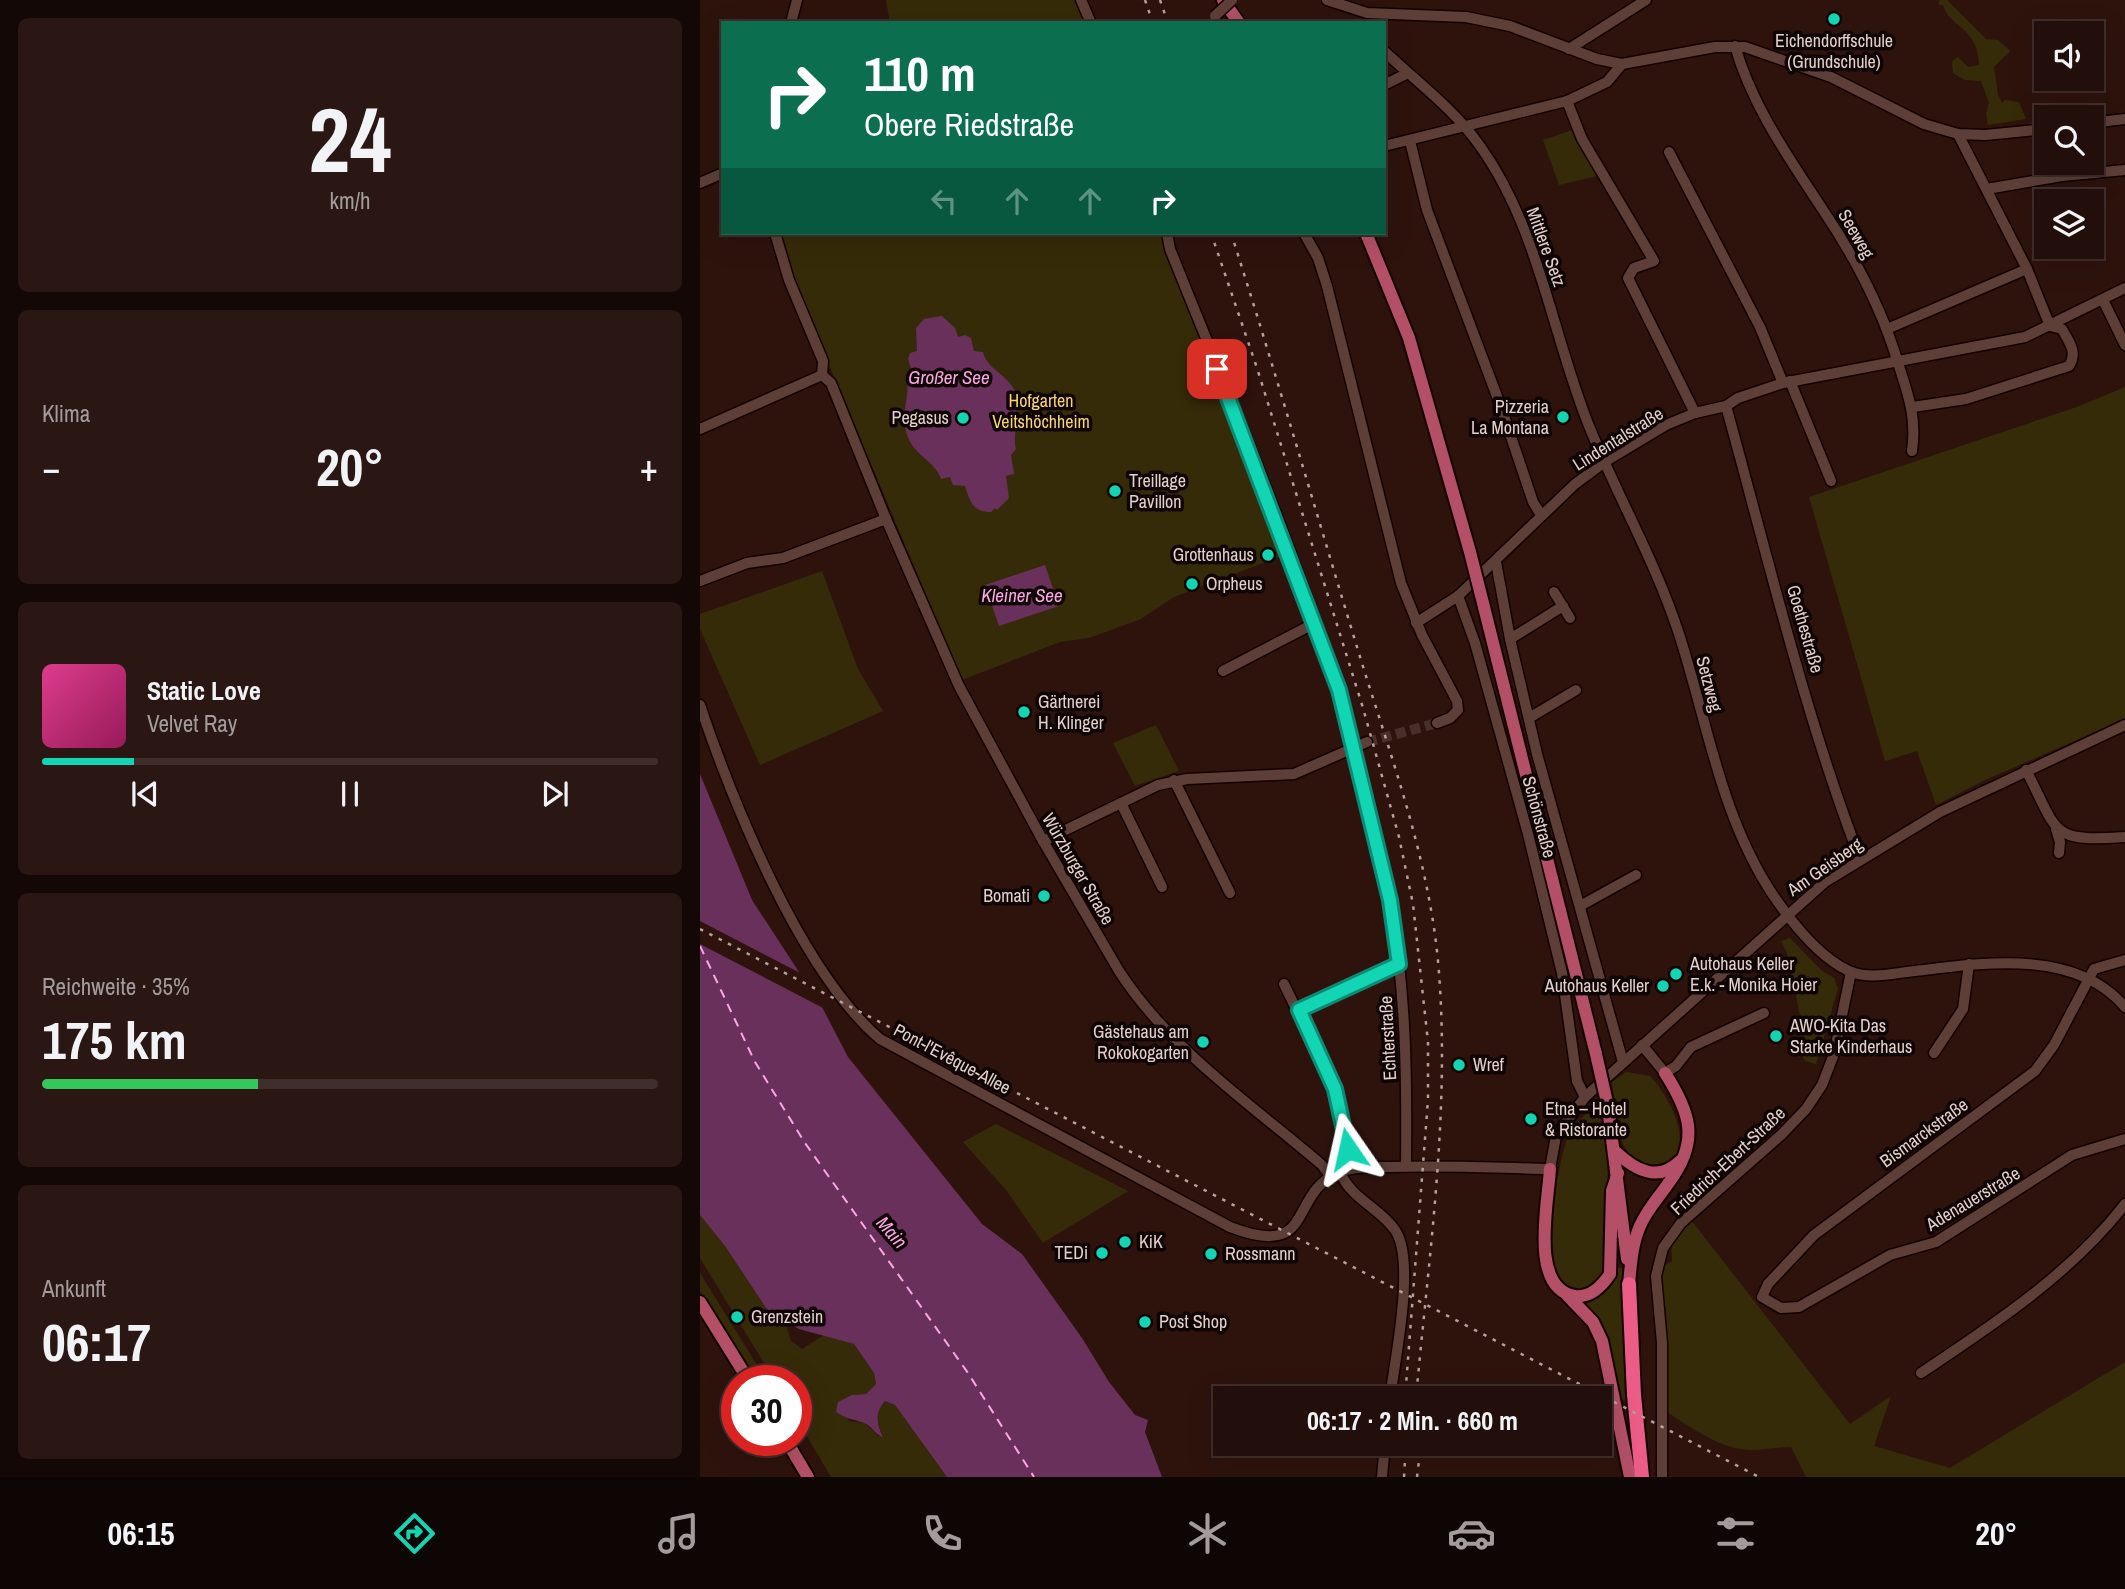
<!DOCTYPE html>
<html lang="de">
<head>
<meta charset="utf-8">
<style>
  body { margin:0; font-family:"Archivo Narrow",sans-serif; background:#2a1713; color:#f1f3f6; height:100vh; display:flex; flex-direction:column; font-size:26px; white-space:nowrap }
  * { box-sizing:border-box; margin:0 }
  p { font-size:23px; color:#a29c9c }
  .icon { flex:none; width:38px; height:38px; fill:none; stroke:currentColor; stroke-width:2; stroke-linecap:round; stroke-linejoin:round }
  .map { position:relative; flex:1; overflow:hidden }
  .drawer { display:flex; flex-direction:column; gap:18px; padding:18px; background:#130806; width:700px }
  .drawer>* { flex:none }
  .banner { position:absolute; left:21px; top:21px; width:665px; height:214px; border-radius:0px; box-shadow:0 7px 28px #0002,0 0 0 2px #3f2e2b; background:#0b6e4f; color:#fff; overflow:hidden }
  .fabs { position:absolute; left:1334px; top:21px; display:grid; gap:14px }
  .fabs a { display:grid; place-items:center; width:70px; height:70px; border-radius:0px; background:#220e0a; box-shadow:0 7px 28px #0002,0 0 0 2px #3f2e2b; font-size:35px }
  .speed { position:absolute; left:21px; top:1365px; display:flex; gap:14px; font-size:35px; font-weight:700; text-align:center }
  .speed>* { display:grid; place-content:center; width:91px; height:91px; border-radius:50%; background:#220e0a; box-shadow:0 7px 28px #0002,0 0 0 2px #3f2e2b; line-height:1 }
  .speed .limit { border:10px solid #d22; background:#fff; color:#111 }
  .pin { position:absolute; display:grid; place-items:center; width:60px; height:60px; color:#fff; margin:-30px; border-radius:14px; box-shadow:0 4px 10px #0006 }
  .me { position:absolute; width:77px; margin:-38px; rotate:349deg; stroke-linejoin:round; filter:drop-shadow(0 0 5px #0008) }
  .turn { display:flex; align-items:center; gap:24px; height:147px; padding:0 28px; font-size:32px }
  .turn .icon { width:91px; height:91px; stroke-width:2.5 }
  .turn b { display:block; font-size:49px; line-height:60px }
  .lanes { display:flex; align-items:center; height:66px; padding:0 28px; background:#0003; justify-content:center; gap:35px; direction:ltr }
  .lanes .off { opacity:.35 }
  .big { font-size:52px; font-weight:700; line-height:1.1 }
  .drawer .card { flex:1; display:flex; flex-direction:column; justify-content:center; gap:10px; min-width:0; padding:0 24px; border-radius:10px; background:#2a1713 }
  .drawer .dial { align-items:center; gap:0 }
  .dial b { font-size:91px; line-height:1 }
  .song { display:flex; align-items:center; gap:21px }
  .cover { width:84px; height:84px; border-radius:10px; background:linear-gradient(135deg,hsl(330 70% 55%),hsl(330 70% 35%)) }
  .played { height:7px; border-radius:4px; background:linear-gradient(90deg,#12d5b4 15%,#3f2e2b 15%) }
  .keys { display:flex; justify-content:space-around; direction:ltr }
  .heat { display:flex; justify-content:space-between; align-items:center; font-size:38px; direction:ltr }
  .charge { height:10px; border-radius:5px; background:linear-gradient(90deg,#34c759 35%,#3f2e2b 0) }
  .trip { position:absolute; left:513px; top:1386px; width:399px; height:70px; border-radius:0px; background:#220e0a; box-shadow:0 7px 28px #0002,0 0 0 2px #3f2e2b; font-weight:700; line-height:70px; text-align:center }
  .dock { display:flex; height:112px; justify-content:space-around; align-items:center; background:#0e0604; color:#a29c9c }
  .dock .icon { width:49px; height:49px }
  .dock .active { color:#12d5b4 }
  .dock b { font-size:32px; color:#f1f3f6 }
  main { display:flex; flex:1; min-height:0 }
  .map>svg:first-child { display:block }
  .green { fill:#362b08 }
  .water { fill:#69305c }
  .pier { fill:#2e130d }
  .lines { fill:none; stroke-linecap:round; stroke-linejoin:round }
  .ferry { stroke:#fda6e7; stroke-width:2; stroke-dasharray:9 7; stroke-linecap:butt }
  .minor-tunnel { stroke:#492f2a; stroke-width:10; stroke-dasharray:10 5; stroke-linecap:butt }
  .minor-casing { stroke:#140100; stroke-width:13 }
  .major-casing { stroke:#140100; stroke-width:16 }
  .highway-casing { stroke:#140100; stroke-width:18 }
  .minor { stroke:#5e3f38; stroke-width:10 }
  .major { stroke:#b35067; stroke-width:12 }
  .highway { stroke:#eb5c87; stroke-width:14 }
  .rail { stroke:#b6a19c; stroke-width:2.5; stroke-dasharray:3.5 7; stroke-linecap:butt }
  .minor-bridge-casing { stroke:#140100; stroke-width:13; stroke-linecap:butt }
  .major-bridge-casing { stroke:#140100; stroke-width:16; stroke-linecap:butt }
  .minor-bridge { stroke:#5e3f38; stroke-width:10 }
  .major-bridge { stroke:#b35067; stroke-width:12 }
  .route-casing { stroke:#0c8a75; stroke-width:18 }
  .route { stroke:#12d5b4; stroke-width:12 }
  .poi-dot { fill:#12d5b4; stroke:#0e0403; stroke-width:2.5 }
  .labels { text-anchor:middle; stroke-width:7; stroke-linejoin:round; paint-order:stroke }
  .poi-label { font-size:18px; fill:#e3cfcb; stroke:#0e0403; text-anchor:start }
  .street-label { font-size:18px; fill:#e3cfcb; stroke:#0e0403 }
  .park-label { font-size:18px; fill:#fad56c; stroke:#0e0403 }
  .water-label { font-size:19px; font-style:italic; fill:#fda6e7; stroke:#0e0403 }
</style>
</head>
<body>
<main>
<section class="drawer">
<div class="card dial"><b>24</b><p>km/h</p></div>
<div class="card"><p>Klima</p>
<div class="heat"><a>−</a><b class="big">20°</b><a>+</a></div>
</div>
<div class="card">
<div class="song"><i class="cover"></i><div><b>Static Love</b><p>Velvet Ray</p></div></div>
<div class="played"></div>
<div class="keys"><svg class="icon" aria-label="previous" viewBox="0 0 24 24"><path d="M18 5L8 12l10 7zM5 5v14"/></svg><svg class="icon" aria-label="pause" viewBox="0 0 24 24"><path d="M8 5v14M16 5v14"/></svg><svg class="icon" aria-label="next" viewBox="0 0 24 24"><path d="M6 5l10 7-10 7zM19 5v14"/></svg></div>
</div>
<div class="card"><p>Reichweite · 35%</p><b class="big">175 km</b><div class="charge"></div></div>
<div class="card"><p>Ankunft</p><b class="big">06:17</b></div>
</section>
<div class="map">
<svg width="1425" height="1477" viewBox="0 0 1425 1477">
  <rect width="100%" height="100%" fill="#2e130d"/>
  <g class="green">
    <polygon points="186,0 376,0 387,23 190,23"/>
    <path d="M1239 0H1247L1286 39 1298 40 1310 51 1294 67 1298 95 1302 103 1305 100 1319 102 1326 119 1288 125 1286 114 1289 103 1281 81 1265 80 1253 73 1252 61 1258 57 1268 67 1279 65C1278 26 1249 28 1243 5H1239Z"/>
    <polygon points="873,130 901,175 859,185 843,140"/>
    <polygon points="81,233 460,233 586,554 474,597 441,619 389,638 360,642 262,680 92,277"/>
    <polygon points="1425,387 1425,719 1285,780 1236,805 1217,751 1185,761 1109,497 1377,407"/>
    <polygon points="122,571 158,669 183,711 60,765 0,629 0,614"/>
    <polygon points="456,725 479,771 435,786 413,743"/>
    <polygon points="1090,938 1121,970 1134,978 1138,989 1116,1064 1105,1061 1097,1048 1102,1025 1087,953 1081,941"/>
    <path d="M926 1072 950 1076C968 1095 999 1148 964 1167 915 1167 917 1123 912 1082Z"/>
    <path d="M899 1102 908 1161 904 1273C889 1301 857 1292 851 1263 847 1240 859 1147 872 1129 879 1119 890 1111 899 1102Z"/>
    <polygon points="296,1124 428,1191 343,1243 306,1190 263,1142"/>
    <path d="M0 1215 25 1246 70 1314 85 1321 91 1341 102 1349 124 1335 154 1344 174 1373 176 1384 166 1394 152 1395 148 1421 165 1423 178 1436H183C176 1423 175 1413 185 1401L195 1405 247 1477H131L96 1418V1381H75L0 1258Z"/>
    <path d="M991 1220 1150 1424 1191 1396 1174 1446 1250 1468 1425 1362V1477H1106L1091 1447C1078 1447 1065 1450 1052 1450 1021 1450 992 1428 967 1412V1342L959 1285 962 1267 972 1261 971 1241Z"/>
    <path d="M915 1267 922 1268 930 1403 918 1397 882 1303C902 1297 908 1285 915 1267Z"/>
    <polygon points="0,1273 67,1381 55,1381 0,1291"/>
  </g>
  <g class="water">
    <path d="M242 316 255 328 258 337 265 335 271 338 274 351 283 352C287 370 310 375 316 394 323 414 311 432 316 449L311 455 314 474 306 476 309 498 297 510 295 508 291 512C273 512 270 502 265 486L253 485 250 477 241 479C235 461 215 456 208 437 198 414 212 396 206 377L212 371 208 359 210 353 217 351 216 328 224 319Z"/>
    <polygon points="345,565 359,606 299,626 285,585"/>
    <path d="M0 774 52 900 123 1009 148 1057 282 1224 322 1254 382 1338 409 1382 435 1415 448 1420 445 1432 462 1477H247L195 1405 185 1401C175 1413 176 1423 183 1437 174 1434 172 1426 164 1423 153 1419 146 1419 136 1412L138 1402 152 1395 166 1394 176 1384 174 1373 154 1344 99 1329 70 1314 25 1246 0 1215Z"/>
  </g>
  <polygon class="pier" points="0,921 108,977 127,1010 0,944"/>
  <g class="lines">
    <polyline class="ferry" points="0,946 55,1062 105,1143 268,1373 334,1477"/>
    <polyline class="minor-tunnel" points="667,742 737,723"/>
    <g class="minor-casing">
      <g id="minor">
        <polyline points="381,0 391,23"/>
        <polyline points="627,0 667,13 766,17 810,26 897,59 922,64 1015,47 1045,47 1131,77 1224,124 1258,134 1285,135 1346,129"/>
        <polyline points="91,23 97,0"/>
        <path d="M1035 46C1052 106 1089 158 1123 210 1154 256 1182 309 1198 363 1208 394 1217 418 1212 451"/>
        <polyline points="869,49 946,0"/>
        <path d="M684 51C716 81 755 110 780 146 838 227 851 329 887 421 915 492 954 558 978 631 1007 719 1020 816 1073 895 1092 923 1119 957 1149 971 1169 980 1194 973 1215 971 1282 963 1375 948 1425 1007"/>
        <polyline points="684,85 708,73"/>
        <polyline points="867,101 882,139 954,261 934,268 928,278 995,413"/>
        <polyline points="1391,123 1425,119"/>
        <polyline points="710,141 727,210 801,407 833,502 841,515"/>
        <polyline points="684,146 867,101 907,82 922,64"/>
        <polyline points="969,152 1060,327 1083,383"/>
        <polyline points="0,183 23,173"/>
        <polyline points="1287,189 1362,176 1425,170"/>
        <polyline points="75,233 89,280 123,361 122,375"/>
        <path d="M467 233 470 249C555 462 650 675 690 902 706 989 707 1077 706 1166"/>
        <polyline points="604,233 618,258 627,286 701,583 722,635 757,701 758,710 750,718 737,723"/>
        <polyline points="1403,300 1425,345"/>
        <polyline points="1187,329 1327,269"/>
        <path d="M122 375 131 383 186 519 259 686 343 841 419 971C470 1050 552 1105 622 1165L631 1177"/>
        <polyline points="1090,381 1131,481"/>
        <path d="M1026 406C1068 557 1104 713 1160 859"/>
        <path d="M1213 407 1266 399 1369 366C1378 352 1369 342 1362 329L1350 326 1327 269 1258 134"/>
        <polyline points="0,429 122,375"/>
        <polyline points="796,562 810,639 837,754 923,1062"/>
        <polyline points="0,581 47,563 83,558 186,519"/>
        <polyline points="854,592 870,618"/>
        <polyline points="758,596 775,643 828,834 862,973 877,1081 885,1097"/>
        <polyline points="716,623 758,596 875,484 906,461 966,425 995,413 1026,406 1038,398 1083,383 1325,337 1425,288"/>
        <polyline points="810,639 863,606"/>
        <polyline points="523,671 615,623"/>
        <path d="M0 705C33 803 101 972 180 1039L530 1227C618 1261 586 1192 642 1171 657 1166 675 1167 690 1167 743 1165 797 1168 850 1169L856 1136 885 1097 1125 882 1240 812 1425 725"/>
        <polyline points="829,718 876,690"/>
        <path d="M1326 770C1359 834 1349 842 1425 837"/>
        <polyline points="474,780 530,893"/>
        <polyline points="421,803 462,887"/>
        <polyline points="1356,829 1360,842 1359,853"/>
        <polyline points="343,841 458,785 487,779 594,774 667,742"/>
        <polyline points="880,906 936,875"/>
        <polyline points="1425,960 1394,969 1354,1045 1335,1071 1114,1235 1068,1284 1062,1297 1081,1308 1099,1307 1190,1255 1236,1242 1372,1155 1425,1139"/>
        <polyline points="584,984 635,1089 651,1169"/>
        <polyline points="599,1010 699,964"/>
        <polyline points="942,1045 965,1073 976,1066 991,1047 1064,1013"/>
        <polyline points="1234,1053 1263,1009 1269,964"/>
        <path d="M640 1172C651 1199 679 1207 695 1230 716 1260 695 1359 690 1398"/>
        <path d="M1221 1373C1293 1325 1372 1273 1425 1204"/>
        <polyline points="682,1477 685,1444"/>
        <polyline points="962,1477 962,1343 956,1276 963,1248 981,1223 1081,1135 1106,1109 1122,1085 1134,1054 1151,972"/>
      </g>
    </g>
    <g class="major-casing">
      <g id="major">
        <polyline points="523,0 539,23"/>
        <polyline points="666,233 709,338 770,552"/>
        <polyline points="784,607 896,1054"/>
        <polyline points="908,1107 927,1259"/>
        <path d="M916 1152C935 1170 958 1183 980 1161"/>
        <path d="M850 1169C848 1203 829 1289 875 1296 891 1298 902 1286 910 1274L912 1191 918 1173"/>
        <path d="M929 1284C931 1264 932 1244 940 1226 947 1209 960 1196 970 1181 1000 1140 990 1112 965 1073"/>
        <polyline points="867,1295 893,1322 902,1341 930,1477"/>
        <polyline points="0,1302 49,1381"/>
        <polyline points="86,1440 108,1477"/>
      </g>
    </g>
    <g class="highway-casing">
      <polyline id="highway" points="929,1284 934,1395 942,1477"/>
    </g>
    <use href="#minor" class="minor"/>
    <use href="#major" class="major"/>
    <use href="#highway" class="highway"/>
    <g class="rail">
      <polyline points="445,0 453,23"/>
      <polyline points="460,0 468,23"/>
      <polyline points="511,233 557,368 663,708 699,837 713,904 728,1042 728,1100 705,1398"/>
      <path d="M531 233C575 370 615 509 657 647 688 749 728 854 738 961 751 1106 729 1253 716 1398"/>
      <polyline points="0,929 1059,1477"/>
      <polyline points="704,1477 706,1444"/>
      <polyline points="717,1477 721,1444"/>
    </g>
    <g class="minor-bridge-casing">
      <polyline id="minor-bridge" points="515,16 532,0"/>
    </g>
    <g class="major-bridge-casing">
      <g id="major-bridge">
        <polyline points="770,552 784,607"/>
        <polyline points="896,1054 908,1107"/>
      </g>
    </g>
    <use href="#minor-bridge" class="minor-bridge"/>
    <use href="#major-bridge" class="major-bridge"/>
  </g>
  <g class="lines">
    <g class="route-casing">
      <polyline id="route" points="517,369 639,690 690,900 699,964 599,1010 635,1089 648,1149"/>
    </g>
    <use href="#route" class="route"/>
  </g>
  <g class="poi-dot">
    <circle cx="1134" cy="19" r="7"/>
    <circle cx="863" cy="417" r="7"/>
    <circle cx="263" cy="418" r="7"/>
    <circle cx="415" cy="491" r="7"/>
    <circle cx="568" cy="555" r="7"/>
    <circle cx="492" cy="584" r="7"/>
    <circle cx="324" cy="712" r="7"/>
    <circle cx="344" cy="896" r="7"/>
    <circle cx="976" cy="974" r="7"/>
    <circle cx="963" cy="986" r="7"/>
    <circle cx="1076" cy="1036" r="7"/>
    <circle cx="503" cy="1042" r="7"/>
    <circle cx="759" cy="1065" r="7"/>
    <circle cx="831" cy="1119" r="7"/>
    <circle cx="425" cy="1242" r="7"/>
    <circle cx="402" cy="1253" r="7"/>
    <circle cx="511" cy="1254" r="7"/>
    <circle cx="37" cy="1317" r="7"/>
    <circle cx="445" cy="1322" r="7"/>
  </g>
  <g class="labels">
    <g class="poi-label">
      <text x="1134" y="47" text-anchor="middle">Eichendorffschule<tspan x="1134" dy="21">(Grundschule)</tspan></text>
      <text x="849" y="413" text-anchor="end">Pizzeria<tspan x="849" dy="21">La Montana</tspan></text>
      <text x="249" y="424" text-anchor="end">Pegasus</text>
      <text x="429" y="487">Treillage<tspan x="429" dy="21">Pavillon</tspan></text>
      <text x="554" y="561" text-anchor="end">Grottenhaus</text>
      <text x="506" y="590">Orpheus</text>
      <text x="338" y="708">Gärtnerei<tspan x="338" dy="21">H. Klinger</tspan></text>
      <text x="330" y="902" text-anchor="end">Bomati</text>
      <text x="990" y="970">Autohaus Keller<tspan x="990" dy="21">E.k. - Monika Hoier</tspan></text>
      <text x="949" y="992" text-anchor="end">Autohaus Keller</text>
      <text x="1090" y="1032">AWO-Kita Das<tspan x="1090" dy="21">Starke Kinderhaus</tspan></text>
      <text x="489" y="1038" text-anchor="end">Gästehaus am<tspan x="489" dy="21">Rokokogarten</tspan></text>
      <text x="773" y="1071">Wref</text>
      <text x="845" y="1115">Etna – Hotel<tspan x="845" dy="21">&amp; Ristorante</tspan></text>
      <text x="439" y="1248">KiK</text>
      <text x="388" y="1259" text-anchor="end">TEDi</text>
      <text x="525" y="1260">Rossmann</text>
      <text x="51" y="1323">Grenzstein</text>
      <text x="459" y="1328">Post Shop</text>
    </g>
    <g class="street-label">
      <text transform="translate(1156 234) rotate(60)" y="6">Seeweg</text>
      <text transform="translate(846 247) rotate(70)" y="6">Mittlere Setz</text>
      <text transform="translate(918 439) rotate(-32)" y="6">Lindentalstraße</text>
      <text transform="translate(1105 629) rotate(74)" y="6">Goethestraße</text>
      <text transform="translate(1009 684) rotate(75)" y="6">Setzweg</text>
      <text transform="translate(839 817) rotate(75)" y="6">Schönstraße</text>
      <text transform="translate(1125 867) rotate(-35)" y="6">Am Geisberg</text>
      <text transform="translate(378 869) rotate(60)" y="6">Würzburger Straße</text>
      <text transform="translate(688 1038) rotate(-93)" y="6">Echterstraße</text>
      <text transform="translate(252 1059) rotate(28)" y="6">Pont-l'Evêque-Allee</text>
      <text transform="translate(1224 1133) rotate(-36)" y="6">Bismarckstraße</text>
      <text transform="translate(1028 1161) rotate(-43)" y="6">Friedrich-Ebert-Straße</text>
      <text transform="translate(1273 1199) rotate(-31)" y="6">Adenauerstraße</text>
    </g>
    <g class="park-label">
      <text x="341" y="407">Hofgarten<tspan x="341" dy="21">Veitshöchheim</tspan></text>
    </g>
    <g class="water-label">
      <text x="249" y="384">Großer See</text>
      <text x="322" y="602">Kleiner See</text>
      <text transform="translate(192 1232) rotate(49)" y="7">Main</text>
    </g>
  </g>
</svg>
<div class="fabs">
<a><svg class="icon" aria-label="sound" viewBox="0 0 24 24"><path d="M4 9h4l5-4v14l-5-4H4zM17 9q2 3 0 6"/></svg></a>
<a><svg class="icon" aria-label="search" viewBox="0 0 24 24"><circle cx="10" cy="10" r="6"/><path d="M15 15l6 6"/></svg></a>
<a><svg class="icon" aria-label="layers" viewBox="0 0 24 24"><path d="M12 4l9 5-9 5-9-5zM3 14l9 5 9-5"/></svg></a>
</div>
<div class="speed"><div class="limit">30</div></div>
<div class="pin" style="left:517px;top:369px;background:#d93025"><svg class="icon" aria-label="arrive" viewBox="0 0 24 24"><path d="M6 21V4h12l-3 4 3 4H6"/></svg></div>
<svg class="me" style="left:648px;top:1149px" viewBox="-20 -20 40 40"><path d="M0-17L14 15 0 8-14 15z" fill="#12d5b4" stroke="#fff" stroke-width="4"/></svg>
<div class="trip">06:17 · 2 Min. · 660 m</div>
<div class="banner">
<div class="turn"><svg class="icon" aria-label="right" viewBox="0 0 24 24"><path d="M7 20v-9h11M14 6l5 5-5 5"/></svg><div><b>110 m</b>Obere Riedstraße</div></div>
<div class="lanes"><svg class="icon off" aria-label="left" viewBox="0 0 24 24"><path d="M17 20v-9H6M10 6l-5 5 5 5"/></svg><svg class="icon off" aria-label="ahead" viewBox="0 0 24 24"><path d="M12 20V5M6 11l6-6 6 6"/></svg><svg class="icon off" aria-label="ahead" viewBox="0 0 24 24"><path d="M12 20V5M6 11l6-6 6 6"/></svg><svg class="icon" aria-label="right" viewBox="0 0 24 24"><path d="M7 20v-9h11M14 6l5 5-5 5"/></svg></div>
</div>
</div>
</main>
<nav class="dock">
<b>06:15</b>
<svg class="icon active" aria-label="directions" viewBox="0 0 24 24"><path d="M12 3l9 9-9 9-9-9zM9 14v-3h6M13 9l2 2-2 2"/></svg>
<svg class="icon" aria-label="music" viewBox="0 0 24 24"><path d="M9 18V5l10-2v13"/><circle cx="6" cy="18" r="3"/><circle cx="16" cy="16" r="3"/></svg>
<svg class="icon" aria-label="phone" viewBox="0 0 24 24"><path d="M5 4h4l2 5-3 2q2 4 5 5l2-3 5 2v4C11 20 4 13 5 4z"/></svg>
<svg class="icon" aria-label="climate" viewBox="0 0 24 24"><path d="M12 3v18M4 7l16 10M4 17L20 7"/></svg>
<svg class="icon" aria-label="car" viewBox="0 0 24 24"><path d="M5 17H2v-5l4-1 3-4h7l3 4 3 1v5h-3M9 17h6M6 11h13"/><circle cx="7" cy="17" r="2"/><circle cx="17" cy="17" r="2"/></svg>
<svg class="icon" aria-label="filters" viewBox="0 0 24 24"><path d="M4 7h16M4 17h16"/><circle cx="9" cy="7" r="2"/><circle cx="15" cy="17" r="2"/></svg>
<b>20°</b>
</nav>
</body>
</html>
